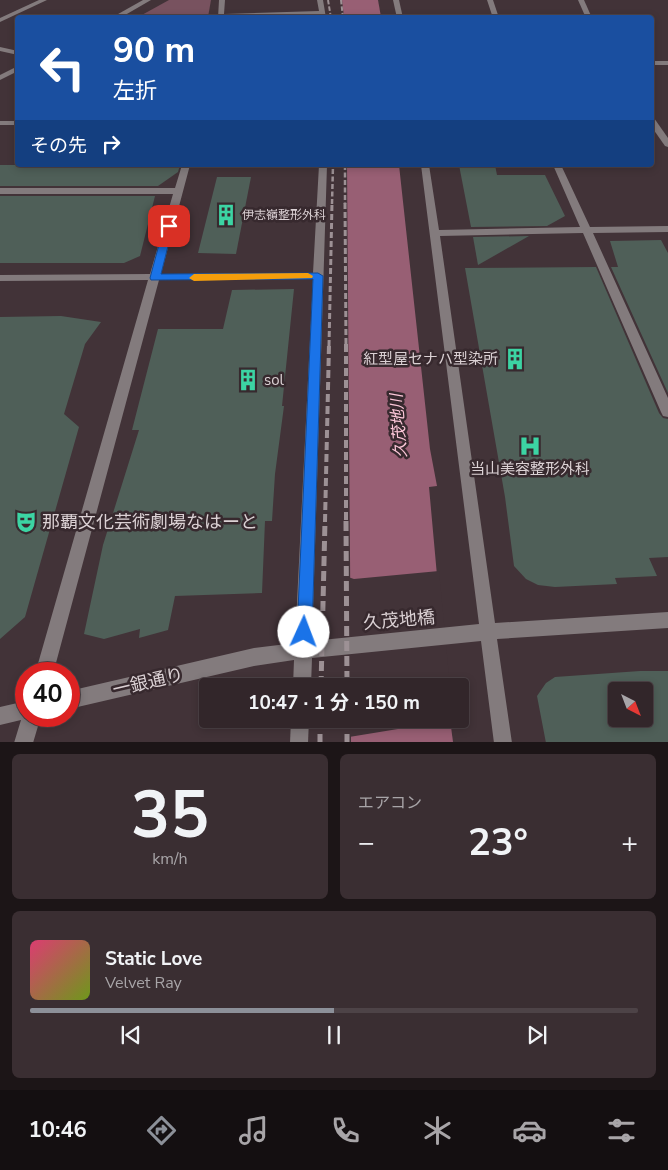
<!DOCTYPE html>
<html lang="ja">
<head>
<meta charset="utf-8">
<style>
  body { margin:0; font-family:"Nunito Sans","Noto Sans JP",sans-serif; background:#3a2e32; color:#f1f3f6; height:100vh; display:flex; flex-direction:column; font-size:19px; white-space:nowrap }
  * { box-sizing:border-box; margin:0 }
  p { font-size:16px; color:#a8a5a8 }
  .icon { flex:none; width:28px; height:28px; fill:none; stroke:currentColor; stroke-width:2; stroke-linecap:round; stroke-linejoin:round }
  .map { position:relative; height:742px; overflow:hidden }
  .panel { display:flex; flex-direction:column; gap:12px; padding:12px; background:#1c1517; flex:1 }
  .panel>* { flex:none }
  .guide { position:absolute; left:15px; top:15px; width:639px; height:152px; border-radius:5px; box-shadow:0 2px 8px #0003,0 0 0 1px #4d4347; background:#1a4fa0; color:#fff; overflow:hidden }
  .needle { width:32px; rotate:138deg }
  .controls { position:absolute; left:608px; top:682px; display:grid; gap:10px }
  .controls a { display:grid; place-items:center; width:45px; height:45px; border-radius:5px; background:#32262a; box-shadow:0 2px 8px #0003,0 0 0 1px #4d4347; font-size:25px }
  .speed { position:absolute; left:15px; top:662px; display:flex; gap:10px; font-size:25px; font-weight:700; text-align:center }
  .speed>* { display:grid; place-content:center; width:65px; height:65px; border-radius:50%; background:#32262a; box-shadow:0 2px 8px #0003,0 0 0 1px #4d4347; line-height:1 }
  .speed .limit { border:8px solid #d22; background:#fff; color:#111 }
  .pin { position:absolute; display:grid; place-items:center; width:42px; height:42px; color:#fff; margin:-21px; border-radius:10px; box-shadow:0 2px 8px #0006 }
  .me { position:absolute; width:55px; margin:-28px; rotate:2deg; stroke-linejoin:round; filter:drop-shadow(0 0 4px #0008) }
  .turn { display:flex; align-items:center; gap:18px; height:105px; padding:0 15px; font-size:22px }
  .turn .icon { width:65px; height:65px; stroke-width:2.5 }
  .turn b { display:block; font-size:35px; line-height:42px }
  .then { display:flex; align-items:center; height:48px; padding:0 15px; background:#0003; gap:10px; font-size:19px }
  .big { font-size:38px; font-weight:700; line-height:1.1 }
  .panel .tile { flex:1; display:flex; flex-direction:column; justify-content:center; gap:8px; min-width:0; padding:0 18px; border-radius:8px; background:#3a2e32 }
  .panel .dial { align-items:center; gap:0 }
  .dial b { font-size:65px; line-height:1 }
  .song { display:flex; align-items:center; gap:15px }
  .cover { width:60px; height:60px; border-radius:8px; background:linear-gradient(135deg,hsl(340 70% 55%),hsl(80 70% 35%)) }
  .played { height:5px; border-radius:2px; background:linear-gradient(90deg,#8c9099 50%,#4d4347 50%) }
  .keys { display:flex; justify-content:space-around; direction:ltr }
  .heat { display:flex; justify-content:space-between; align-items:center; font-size:28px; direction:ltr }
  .panel .tiles { flex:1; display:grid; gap:12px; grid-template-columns:1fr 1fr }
  .tile:last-child { grid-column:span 2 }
  .trip { position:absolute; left:199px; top:678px; width:270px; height:50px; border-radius:5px; background:#32262a; box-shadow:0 2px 8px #0003,0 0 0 1px #4d4347; font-weight:700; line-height:50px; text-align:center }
  .dock { display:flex; height:80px; justify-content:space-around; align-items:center; background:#140f11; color:#a8a5a8 }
  .dock .icon { width:35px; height:35px }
  .dock .on { color:#8c9099 }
  .dock b { font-size:22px; color:#f1f3f6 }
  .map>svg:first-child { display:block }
  .green { fill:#78525f }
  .water { fill:#985f74 }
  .pier { fill:#423338 }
  .building { fill:#4f5f58; fill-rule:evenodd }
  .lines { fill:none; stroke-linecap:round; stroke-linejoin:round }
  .minor { fill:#837b7d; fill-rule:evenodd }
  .rail-far4 { stroke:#9d9195; stroke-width:2; stroke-dasharray:4.5 2; stroke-linecap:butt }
  .rail-far3 { stroke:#9d9195; stroke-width:2.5; stroke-dasharray:5 2.5; stroke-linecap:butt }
  .rail-far2 { stroke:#9d9195; stroke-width:3; stroke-dasharray:6 3; stroke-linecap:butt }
  .rail-far1 { stroke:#9d9195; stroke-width:4; stroke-dasharray:8 4; stroke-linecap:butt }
  .rail { stroke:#9d9195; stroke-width:5; stroke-dasharray:10 5; stroke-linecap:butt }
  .route { fill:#1a73e8; stroke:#114b97 }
  .slow { fill:#f59e0b }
  .labels { text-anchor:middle; stroke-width:5; stroke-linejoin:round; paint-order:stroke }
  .far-poi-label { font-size:12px; fill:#dbd1d4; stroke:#37292e; text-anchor:start }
  .poi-label { font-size:15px; fill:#dbd1d4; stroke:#37292e; text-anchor:end }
  .water-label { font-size:16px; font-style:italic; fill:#fdc7d9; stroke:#37292e }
  .near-poi-label { font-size:18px; fill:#dbd1d4; stroke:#37292e; text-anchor:start }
  .near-street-label { font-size:18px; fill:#dbd1d4; stroke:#37292e }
</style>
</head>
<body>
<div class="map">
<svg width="668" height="743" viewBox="0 0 668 743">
  <rect width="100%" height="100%" fill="#423338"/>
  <polygon class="green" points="169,0 211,0 208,17 140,16"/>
  <g class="water">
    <polygon points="342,0 378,0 381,17 344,17"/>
    <polygon points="347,165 399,165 430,449 437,486 429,487 447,686 351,686"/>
    <polygon points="351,719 450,719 453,742 351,742"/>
  </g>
  <g class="pier">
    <polygon points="439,571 450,686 348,686 348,577 354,579"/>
    <polygon points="349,719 453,719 453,720 349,737"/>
  </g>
  <g class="building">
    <polygon points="0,165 180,165 178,172 158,186 0,186"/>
    <polygon points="459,165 495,165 497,175 545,175 565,216 547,226 471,227"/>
    <polygon points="217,177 251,177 236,254 198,253"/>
    <polygon points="0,196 155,196 140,256 124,263 0,263"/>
    <polygon points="529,236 478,265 473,237"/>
    <polygon points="661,240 668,253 668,393 611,267 618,267 610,241"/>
    <polygon points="596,267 659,413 663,418 668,419 668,557 649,558 657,576 615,578 617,584 555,587 538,585 526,579 514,566 505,497 465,268"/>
    <polygon points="294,289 282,406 284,406 275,474 272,521 265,521 262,593 175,596 168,630 139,638 140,629 104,639 84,634 103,545 139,430 132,430 158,329 223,329 232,290"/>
    <polygon points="61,316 101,322 85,344 64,414 79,427 25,617 0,639 0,317"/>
    <path d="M640 671H668V743H546L537 696 546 683 555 677ZM616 691H644V719H616Z"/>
  </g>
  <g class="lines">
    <g class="minor">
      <polygon points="39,0 47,0 0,22 0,18"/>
      <polygon points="143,0 151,0 120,18 111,18"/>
      <polygon points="219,0 225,0 224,14 319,11 317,0 323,0 326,18 320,18 319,15 218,18"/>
      <polygon points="393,0 399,0 403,18 397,18"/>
      <polygon points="487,0 493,0 499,18 493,18"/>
      <polygon points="578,0 584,0 592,18 586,18"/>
      <polygon points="0,47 18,51 18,55 0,51"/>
      <rect x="651" y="61" width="17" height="4"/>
      <polygon points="18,66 18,71 0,80 0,75"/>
      <polygon points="651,118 654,118 668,138 668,147 665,146 651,126"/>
      <rect x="0" y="121" width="18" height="4"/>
      <polygon points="182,165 190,165 161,274 313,273 319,165 327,165 312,641 479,624 421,165 429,165 439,230 580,227 553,165 561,165 590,227 668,226 668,232 593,233 668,398 668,417 663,416 661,412 583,233 440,236 495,623 668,612 668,628 497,639 512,743 494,743 481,641 312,658 311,686 293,686 294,660 254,666 69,709 69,691 254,648 295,643 313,279 159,280 53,674 35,674 148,280 0,281 0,275 150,274 173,194 0,194 0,188 175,188"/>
      <polygon points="26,701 26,716 41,716 33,743 14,743 21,720 0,725 0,707"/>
      <polygon points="291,719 309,719 308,743 290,743"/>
    </g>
    <g class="rail-far4">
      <polyline points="328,0 331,18"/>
      <polyline points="341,0 343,18"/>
    </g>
    <g class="rail-far3">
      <polyline points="345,165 345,204"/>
      <polyline points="332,204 333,165"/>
    </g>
    <g class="rail-far2">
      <polyline points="345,203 346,346"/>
      <polyline points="329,346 332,203"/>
    </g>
    <g class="rail-far1">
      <polyline points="346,344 346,522"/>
      <polyline points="325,522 329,344"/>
    </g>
    <g class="rail">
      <polyline points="346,521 347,686"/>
      <polyline points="321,686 325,521"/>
      <polyline points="320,719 320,743"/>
      <polyline points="347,719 347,743"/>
    </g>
  </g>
  <polygon class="route" points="169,224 173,226 161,274 318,273 323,276 312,632 310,637 304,639 299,637 297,632 313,279 151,280 150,278 164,226"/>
  <polygon class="slow" points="308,273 313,276 312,278 194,281 189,278 194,274"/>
  <defs>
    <g id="building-bare" transform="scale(1.725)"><path d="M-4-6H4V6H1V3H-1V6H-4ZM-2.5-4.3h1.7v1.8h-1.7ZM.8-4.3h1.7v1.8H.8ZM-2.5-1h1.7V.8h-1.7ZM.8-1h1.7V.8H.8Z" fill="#3cd4a3" stroke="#37292e" stroke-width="2.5" paint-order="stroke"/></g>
    <g id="hospital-bare" transform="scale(1.725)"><path d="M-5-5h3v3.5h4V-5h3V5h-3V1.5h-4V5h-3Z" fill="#3cd4a3" stroke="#37292e" stroke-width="2.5" paint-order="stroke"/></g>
    <g id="theatre-bare" transform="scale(1.725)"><path d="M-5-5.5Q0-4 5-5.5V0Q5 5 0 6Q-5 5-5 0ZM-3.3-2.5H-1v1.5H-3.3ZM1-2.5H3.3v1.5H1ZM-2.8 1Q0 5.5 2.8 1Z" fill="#3cd4a3" stroke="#37292e" stroke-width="2.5" paint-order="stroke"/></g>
  </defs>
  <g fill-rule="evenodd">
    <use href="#building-bare" x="226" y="215"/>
    <use href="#building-bare" x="515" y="359"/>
    <use href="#building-bare" x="248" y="380"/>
    <use href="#hospital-bare" x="530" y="446"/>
    <use href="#theatre-bare" x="26" y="522"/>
  </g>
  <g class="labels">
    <g class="far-poi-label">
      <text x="242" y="219">伊志嶺整形外科</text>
    </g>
    <g class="poi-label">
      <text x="498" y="364">紅型屋セナハ型染所</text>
      <text x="264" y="385" text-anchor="start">sol</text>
      <text x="530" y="474" text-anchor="middle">当山美容整形外科</text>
    </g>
    <g class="water-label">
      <text transform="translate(398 426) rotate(-94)" y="6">久茂地川</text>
    </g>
    <g class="near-poi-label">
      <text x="42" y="528">那覇文化芸術劇場なはーと</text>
    </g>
    <g class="near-street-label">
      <text transform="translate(399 620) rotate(-5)" y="6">久茂地橋</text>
      <text transform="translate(148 682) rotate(-13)" y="6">一銀通り</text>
    </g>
  </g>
</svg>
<div class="controls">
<a><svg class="needle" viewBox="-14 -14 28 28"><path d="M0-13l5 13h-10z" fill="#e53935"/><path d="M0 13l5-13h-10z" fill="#a8a5a8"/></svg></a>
</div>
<div class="speed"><div class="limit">40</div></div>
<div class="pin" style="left:169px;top:226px;background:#d93025"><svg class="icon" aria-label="arrive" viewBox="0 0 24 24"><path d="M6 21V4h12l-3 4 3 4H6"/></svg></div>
<svg class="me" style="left:304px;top:632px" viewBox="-20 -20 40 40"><circle r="19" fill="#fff"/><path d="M0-13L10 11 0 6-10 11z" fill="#1a73e8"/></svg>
<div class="trip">10:47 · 1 分 · 150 m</div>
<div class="guide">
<div class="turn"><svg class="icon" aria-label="left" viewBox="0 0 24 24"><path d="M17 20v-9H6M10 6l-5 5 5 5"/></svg><div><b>90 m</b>左折</div></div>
<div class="then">その先<svg class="icon" aria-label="right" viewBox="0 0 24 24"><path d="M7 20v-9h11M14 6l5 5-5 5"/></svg></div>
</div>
</div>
<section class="panel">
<div class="tiles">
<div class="tile dial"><b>35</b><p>km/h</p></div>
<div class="tile"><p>エアコン</p>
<div class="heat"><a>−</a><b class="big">23°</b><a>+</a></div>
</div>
<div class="tile">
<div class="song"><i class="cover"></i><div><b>Static Love</b><p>Velvet Ray</p></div></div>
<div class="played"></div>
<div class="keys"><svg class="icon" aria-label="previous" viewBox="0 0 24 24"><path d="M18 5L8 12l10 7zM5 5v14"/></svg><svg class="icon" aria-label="pause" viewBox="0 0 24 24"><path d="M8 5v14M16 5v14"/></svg><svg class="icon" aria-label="next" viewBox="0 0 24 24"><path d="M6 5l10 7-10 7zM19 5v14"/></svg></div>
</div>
</div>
</section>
<nav class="dock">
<b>10:46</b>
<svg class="icon on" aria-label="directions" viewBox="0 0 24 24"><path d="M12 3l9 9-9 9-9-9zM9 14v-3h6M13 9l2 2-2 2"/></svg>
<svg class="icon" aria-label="music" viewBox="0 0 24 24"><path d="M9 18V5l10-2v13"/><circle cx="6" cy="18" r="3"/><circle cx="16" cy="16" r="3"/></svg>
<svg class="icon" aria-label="phone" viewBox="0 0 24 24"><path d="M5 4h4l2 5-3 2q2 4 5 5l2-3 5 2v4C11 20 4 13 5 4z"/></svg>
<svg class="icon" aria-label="climate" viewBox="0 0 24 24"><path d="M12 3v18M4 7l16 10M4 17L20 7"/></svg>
<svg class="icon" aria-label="car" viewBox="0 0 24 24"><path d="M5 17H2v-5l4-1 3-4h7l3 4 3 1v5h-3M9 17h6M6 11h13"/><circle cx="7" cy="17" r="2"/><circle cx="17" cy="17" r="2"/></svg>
<svg class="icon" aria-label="filters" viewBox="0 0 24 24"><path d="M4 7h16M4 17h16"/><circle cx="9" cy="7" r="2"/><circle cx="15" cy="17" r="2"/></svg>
</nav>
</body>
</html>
